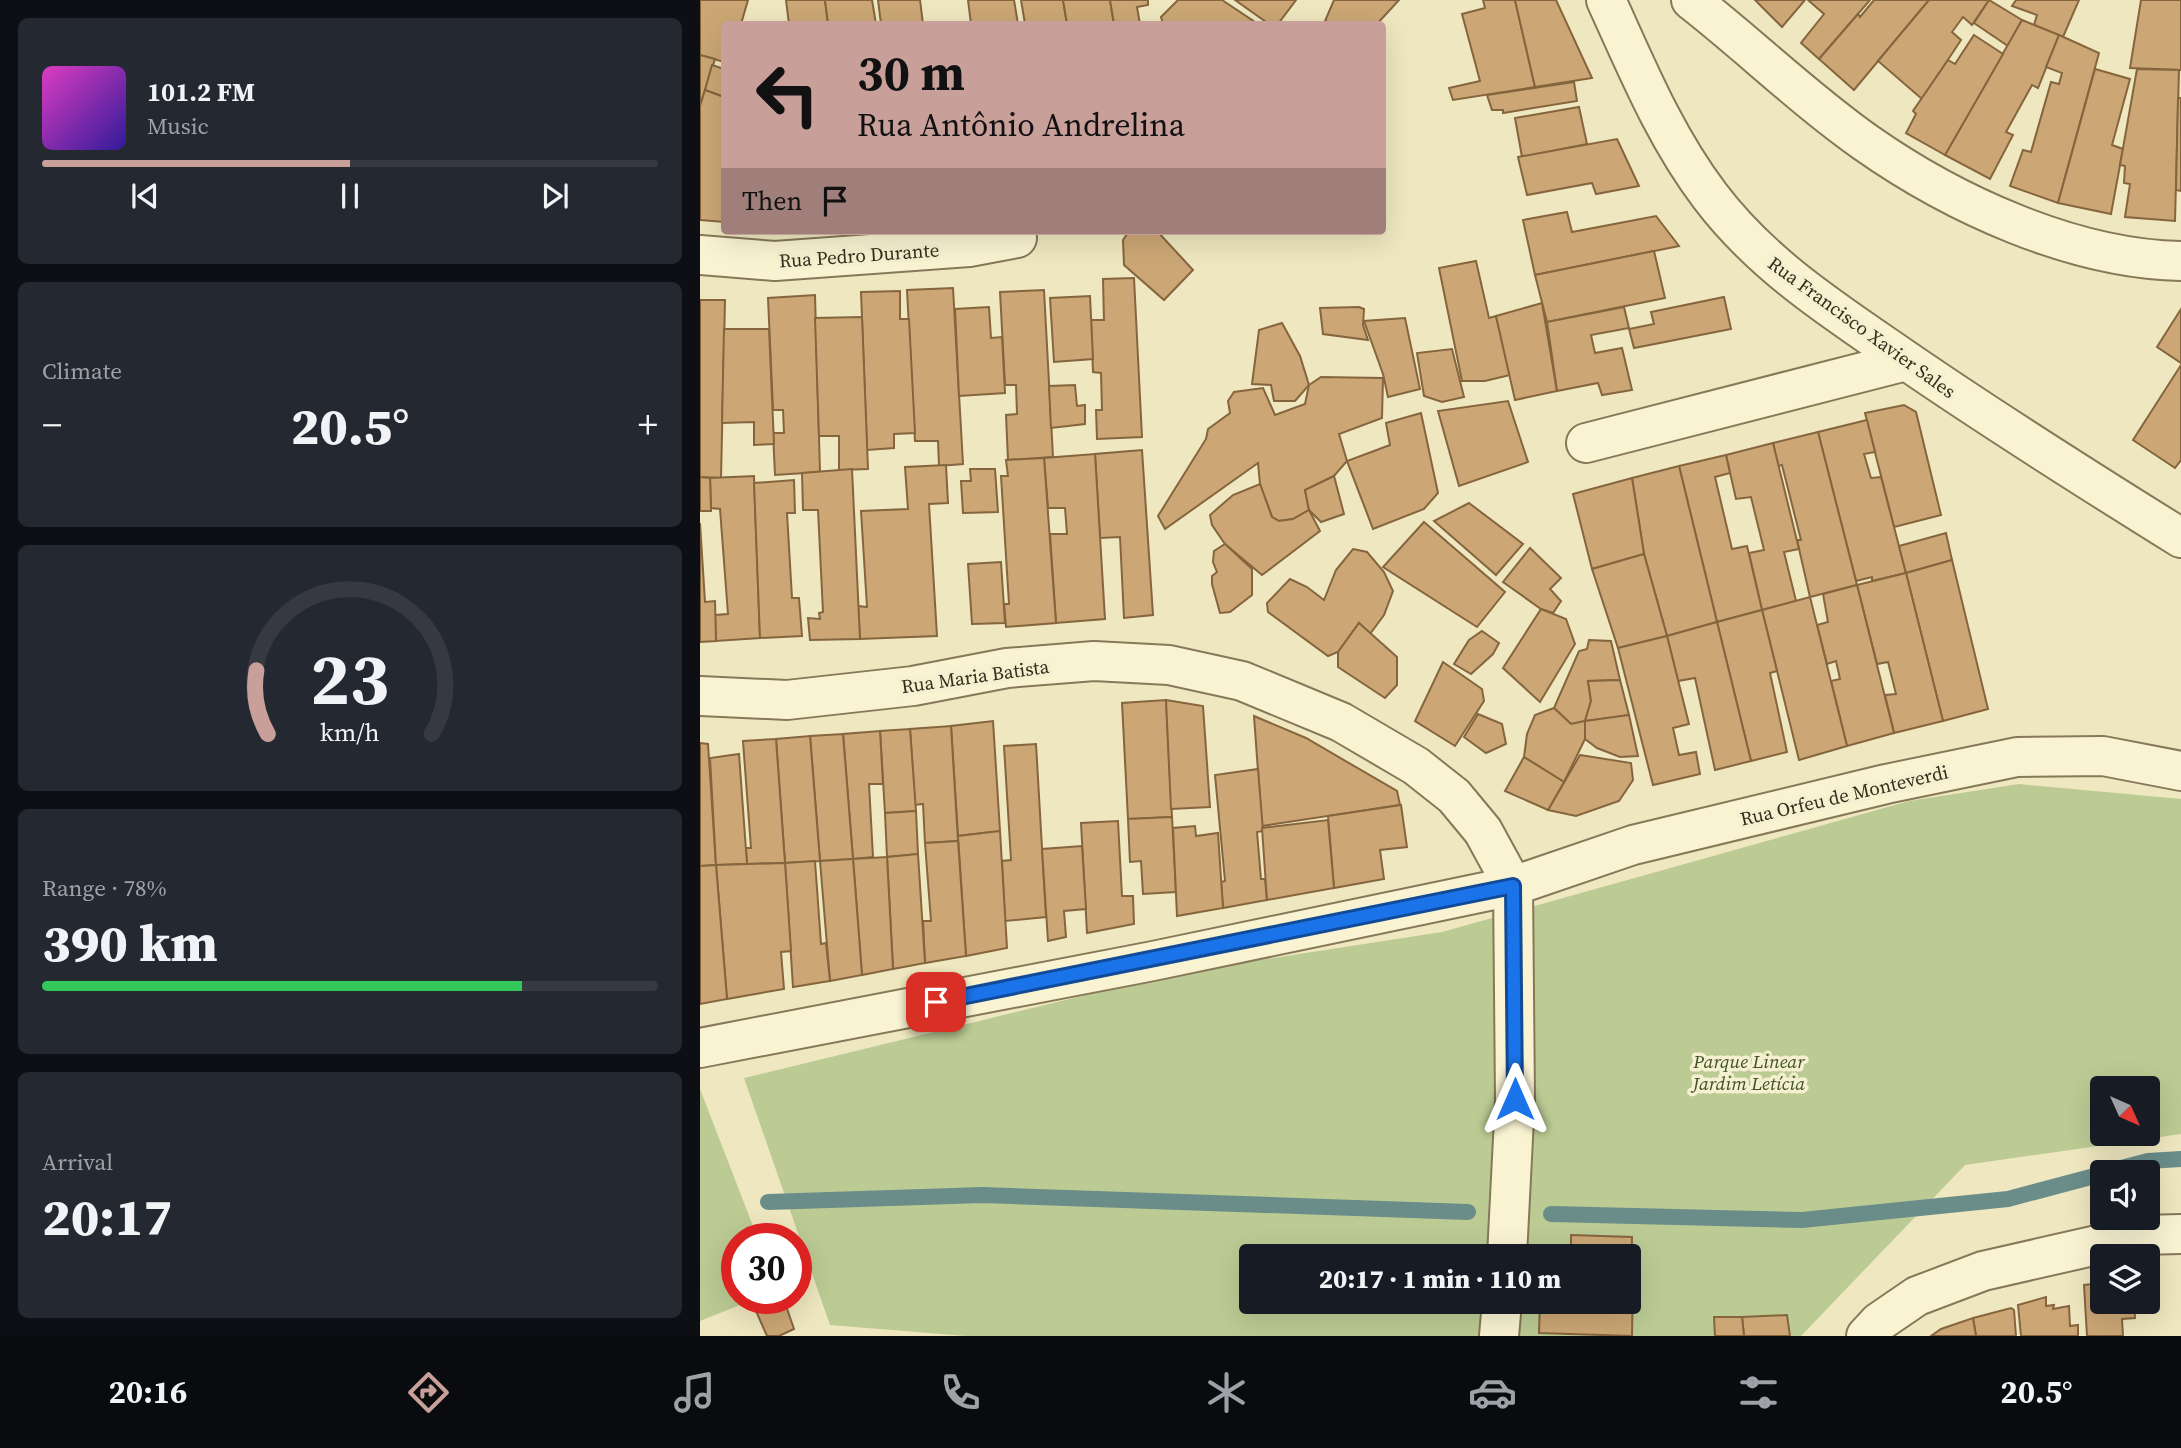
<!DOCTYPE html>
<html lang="en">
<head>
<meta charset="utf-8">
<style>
  body { margin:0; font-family:"Source Serif 4",serif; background:#242831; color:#f1f3f6; height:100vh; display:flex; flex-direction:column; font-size:26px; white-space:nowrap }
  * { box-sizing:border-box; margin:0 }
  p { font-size:23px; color:#9ea1a6 }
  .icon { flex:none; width:38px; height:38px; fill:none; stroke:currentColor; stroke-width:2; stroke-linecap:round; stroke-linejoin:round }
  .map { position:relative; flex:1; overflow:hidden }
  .side { display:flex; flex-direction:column; gap:18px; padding:18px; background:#0d0f14; width:700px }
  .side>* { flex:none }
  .top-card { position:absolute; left:21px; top:21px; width:665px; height:214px; border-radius:7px; box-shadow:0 7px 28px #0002; background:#c89f99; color:#111; overflow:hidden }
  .needle { width:46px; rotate:135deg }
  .tools { position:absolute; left:1390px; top:1076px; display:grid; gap:14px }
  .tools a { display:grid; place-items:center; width:70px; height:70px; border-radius:7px; background:#171b24; box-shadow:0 7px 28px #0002; font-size:35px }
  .speed { position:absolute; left:21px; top:1223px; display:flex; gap:14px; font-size:35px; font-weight:700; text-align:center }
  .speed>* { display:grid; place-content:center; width:91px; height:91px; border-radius:50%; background:#171b24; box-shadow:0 7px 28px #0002; line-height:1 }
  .speed .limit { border:10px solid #d22; background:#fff; color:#111 }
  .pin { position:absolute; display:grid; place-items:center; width:60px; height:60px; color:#fff; margin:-30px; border-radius:14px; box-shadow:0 4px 10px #0006 }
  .me { position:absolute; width:77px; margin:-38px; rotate:0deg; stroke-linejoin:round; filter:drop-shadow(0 0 5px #0008) }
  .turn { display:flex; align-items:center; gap:24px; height:147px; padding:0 21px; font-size:32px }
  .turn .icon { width:91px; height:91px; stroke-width:2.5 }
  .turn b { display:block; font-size:49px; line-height:60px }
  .then { display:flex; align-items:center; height:66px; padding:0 21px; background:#0003; gap:14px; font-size:26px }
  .big { font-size:52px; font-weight:800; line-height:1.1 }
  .side .tile { flex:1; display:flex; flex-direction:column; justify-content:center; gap:10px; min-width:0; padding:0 24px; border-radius:10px; background:#242831 }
  .side .dial { align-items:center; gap:0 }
  .dial svg { height:182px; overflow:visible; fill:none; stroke:#363941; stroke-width:7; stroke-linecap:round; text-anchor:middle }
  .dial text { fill:#f1f3f6; stroke:none }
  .song { display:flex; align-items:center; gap:21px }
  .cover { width:84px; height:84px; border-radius:10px; background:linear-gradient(135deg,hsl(310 70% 55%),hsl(250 70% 35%)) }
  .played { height:7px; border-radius:4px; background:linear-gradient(90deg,#c89f99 50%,#363941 50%) }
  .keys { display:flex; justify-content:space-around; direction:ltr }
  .heat { display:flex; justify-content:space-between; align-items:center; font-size:38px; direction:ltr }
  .charge { height:10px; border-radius:5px; background:linear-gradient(90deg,#34c759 78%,#363941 0) }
  .trip { position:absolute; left:539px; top:1244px; width:402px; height:70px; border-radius:7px; background:#171b24; box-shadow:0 7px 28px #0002; font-weight:800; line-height:70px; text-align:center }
  .dock { display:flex; height:112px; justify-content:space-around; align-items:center; background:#090b0e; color:#9ea1a6 }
  .dock .icon { width:49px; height:49px }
  .dock .current { color:#c89f99 }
  .dock b { font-size:32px; color:#f1f3f6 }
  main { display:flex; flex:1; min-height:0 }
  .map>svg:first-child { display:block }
  .green { fill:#bccb94; fill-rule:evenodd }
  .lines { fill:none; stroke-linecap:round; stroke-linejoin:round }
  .stream { stroke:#6a8d8a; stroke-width:16 }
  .building { fill:#cca775; stroke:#85653e; stroke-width:2 }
  .minor-casing { stroke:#867858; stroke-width:42 }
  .minor { stroke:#f9f3d2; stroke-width:38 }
  .route-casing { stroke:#114b97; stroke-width:18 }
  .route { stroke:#1a73e8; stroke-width:12 }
  .labels { text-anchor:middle; stroke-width:7; stroke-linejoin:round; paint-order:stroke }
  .street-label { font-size:19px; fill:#362c1c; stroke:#f5f0cf }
  .park-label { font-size:19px; font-style:italic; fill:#3f5223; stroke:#f5f0cf }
</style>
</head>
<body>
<main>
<section class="side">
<div class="tile">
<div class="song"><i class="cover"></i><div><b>101.2 FM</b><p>Music</p></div></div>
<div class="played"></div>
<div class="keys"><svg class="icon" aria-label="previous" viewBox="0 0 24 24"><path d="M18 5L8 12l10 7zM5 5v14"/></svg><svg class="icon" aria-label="pause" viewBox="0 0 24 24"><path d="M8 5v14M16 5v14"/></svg><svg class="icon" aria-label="next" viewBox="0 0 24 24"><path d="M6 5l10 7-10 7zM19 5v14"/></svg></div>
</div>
<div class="tile"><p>Climate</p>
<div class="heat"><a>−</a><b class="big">20.5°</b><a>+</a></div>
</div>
<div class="tile dial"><svg viewBox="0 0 100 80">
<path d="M14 69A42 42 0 1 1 86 69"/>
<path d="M14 69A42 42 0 0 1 9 41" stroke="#c89f99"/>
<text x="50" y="56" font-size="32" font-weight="700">23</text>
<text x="50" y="72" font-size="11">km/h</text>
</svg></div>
<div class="tile"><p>Range · 78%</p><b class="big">390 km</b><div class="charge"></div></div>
<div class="tile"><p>Arrival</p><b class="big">20:17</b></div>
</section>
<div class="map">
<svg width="1481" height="1336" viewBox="0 0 1481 1336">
  <rect width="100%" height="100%" fill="#eee7bf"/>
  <g class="green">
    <path d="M1319 784 1481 799V1134L1265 1165 1101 1336H266L130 1325 44 1078 477 973 742 932 1209 801ZM1402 1088H1447V1134H1402ZM551 1256H929V1302H551Z"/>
    <polygon points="0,1089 58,1239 37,1239 37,1298 55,1299 0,1321"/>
  </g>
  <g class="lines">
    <g class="stream">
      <polyline points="1406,1172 1448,1161 1481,1159"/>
      <polyline points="68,1202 283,1195 768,1212"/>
      <polyline points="851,1214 1102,1220 1308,1199 1402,1174"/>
    </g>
  </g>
  <g class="building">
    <polygon points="0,0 48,0 41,24 24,24 24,62 0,55"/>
    <polygon points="86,0 125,0 128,24 89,24"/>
    <polygon points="125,0 172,0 176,24 128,24"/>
    <polygon points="178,0 220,0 223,24 181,24"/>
    <polygon points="268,0 314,0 318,24 271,24"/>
    <polygon points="321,0 363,0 367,24 325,24"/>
    <polygon points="363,0 410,0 414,24 367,24"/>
    <polygon points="410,0 448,0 448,5 437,7 440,24 414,24"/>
    <polygon points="478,0 522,0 558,24 463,24 461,17"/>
    <polygon points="535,0 596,0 578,24 569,24"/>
    <polygon points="634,0 699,0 677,24 636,24 625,21"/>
    <polygon points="783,0 815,0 835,87 753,100 749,88 780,81 762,14 785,8"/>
    <polygon points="815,0 856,0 892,78 835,87"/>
    <polygon points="1055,0 1105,0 1082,27"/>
    <polygon points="1108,0 1170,0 1119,59 1101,43 1124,14"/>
    <polygon points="1174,0 1229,0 1154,90 1119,59 1158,14 1160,17"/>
    <polygon points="1229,0 1289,0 1272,25 1263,17 1252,32 1261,40 1222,99 1178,61"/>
    <polygon points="1289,0 1322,20 1308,46 1274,23"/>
    <polygon points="1316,0 1379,0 1363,37 1334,25 1337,15 1312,6"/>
    <polygon points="1441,0 1481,0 1481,70 1430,68"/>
    <polygon points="1322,20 1359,35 1338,88 1332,85 1306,132 1313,135 1290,179 1245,155"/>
    <polygon points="1274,35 1303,54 1245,155 1206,133 1216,114 1213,111 1248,60 1255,64"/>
    <polygon points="1359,35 1399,53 1358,203 1310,186 1323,150 1331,152 1351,82 1359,84 1362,73 1346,67"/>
    <polygon points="0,55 15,59 0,106"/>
    <polygon points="12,65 24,69 24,97 5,90"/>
    <polygon points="1395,69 1430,79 1412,145 1423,149 1411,214 1358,203"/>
    <polygon points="1437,69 1479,70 1475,221 1425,217 1430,184 1424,183 1425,166 1420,165"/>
    <polygon points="874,82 877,101 803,113 803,110 792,110 787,95"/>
    <polygon points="5,90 24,97 24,222 0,220 0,106"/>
    <polygon points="1478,98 1481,98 1481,191 1476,190"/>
    <polygon points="879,107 887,144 822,157 815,118"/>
    <polygon points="917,139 939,186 896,194 892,183 827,195 818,157"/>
    <polygon points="867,212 872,232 956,216 979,246 835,275 823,220"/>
    <polygon points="429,231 457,231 493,270 464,300 424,265 423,240"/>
    <polygon points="954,251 965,298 847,322 835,275"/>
    <polygon points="776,261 789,318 796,316 810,375 785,381 762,381 739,268"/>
    <polygon points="434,278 442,437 397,439 396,410 402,410 401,373 393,372 391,320 404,320 403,279"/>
    <polygon points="253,288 263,464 239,466 238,441 215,441 207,290"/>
    <polygon points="344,290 353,457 308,460 306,415 317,414 316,385 305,385 300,292"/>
    <polygon points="200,291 200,319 209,319 215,433 194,434 194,448 167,450 161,292"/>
    <polygon points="115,295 120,472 75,475 73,433 84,433 83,410 73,410 68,298"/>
    <polygon points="390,296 393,359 354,362 350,298"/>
    <polygon points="1024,297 1031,329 934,348 929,329 954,324 951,312"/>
    <polygon points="0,300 25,300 21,478 0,477"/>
    <polygon points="842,303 857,391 815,400 796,316"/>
    <polygon points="289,307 291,338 302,337 305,393 259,396 255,309"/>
    <polygon points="659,307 664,309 663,325 668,340 623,334 620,308"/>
    <polygon points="924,307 929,328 891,335 895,353 922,348 932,390 902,395 898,383 857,391 847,322"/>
    <polygon points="1481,309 1481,363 1457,347"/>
    <polygon points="162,317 168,469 139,470 139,436 119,436 115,318"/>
    <polygon points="705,318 720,389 688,397 683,374 664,321"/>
    <polygon points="582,323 600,356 609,385 595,401 574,401 571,385 552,384 559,330"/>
    <polygon points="24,329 69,329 74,444 54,445 54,422 22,423"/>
    <polygon points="752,349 764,397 742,402 724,396 717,353"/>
    <polygon points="1481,365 1481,460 1475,468 1433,440"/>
    <polygon points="621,377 683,378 682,418 639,434 647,461 634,476 605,490 609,510 593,519 579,521 572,517 560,484 558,463 465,529 458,516 506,439 508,429 530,413 528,401 534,392 563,388 575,415 605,404 609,385"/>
    <polygon points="375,385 377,406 385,405 385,424 351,428 349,386"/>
    <polygon points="808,401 828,462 759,486 738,411"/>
    <polygon points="1204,405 1216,412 1241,515 1194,527 1165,413"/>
    <polygon points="721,413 738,493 724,509 673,529 647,461 690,445 686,423"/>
    <polygon points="1167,420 1175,452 1164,454 1171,478 1181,477 1206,573 1172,581 1172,577 1156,581 1118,432"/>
    <polygon points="1118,432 1157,585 1110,597 1097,540 1101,540 1082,465 1078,466 1073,443"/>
    <polygon points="1073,443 1099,549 1084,552 1096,601 1062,610 1049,553 1064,550 1051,497 1036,499 1026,455"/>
    <polygon points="442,450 453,615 424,618 420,537 400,538 395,454"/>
    <polygon points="395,454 405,619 356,623 350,534 367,534 365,508 348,508 344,458"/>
    <polygon points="1026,455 1030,473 1015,477 1032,549 1047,546 1062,610 1017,622 979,466"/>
    <polygon points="344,458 356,623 306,627 304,604 309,604 301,476 308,476 306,460"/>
    <polygon points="246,465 248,503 229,504 237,636 160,639 158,606 167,607 161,511 208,509 205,467"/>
    <polygon points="979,466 1017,622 967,636 944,554 932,478"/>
    <polygon points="152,469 160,639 110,640 108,618 120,619 119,613 123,612 118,510 103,510 102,473"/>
    <polygon points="270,469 295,469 298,512 263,513 261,481 271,481"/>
    <polygon points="54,476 60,638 16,641 15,615 28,614 20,509 11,508 10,478"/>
    <polygon points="634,476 644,514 621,522 609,510 605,490"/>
    <polygon points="0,477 10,478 11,511 0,511"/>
    <polygon points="932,478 944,554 892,569 873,494"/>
    <polygon points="94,480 95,513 87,513 92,598 99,598 102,636 60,638 54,483"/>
    <polygon points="560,484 572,517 579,521 593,519 609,510 620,531 562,575 525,544 512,525 510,515 533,495"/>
    <polygon points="769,503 823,544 796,575 734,521"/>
    <polygon points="724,522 805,592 777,627 683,567"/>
    <polygon points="0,523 5,602 15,601 16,641 0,642"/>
    <polygon points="1246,533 1252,560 1206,573 1199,546"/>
    <polygon points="525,544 552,569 552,595 530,612 520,613 512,584 512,576 517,572 513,562 514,551"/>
    <polygon points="830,548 861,578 850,589 861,601 853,613 841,609 803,582"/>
    <polygon points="653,549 667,552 684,572 693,591 684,615 670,634 659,623 638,652 628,656 568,612 567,603 590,579 607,587 624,600 636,570"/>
    <polygon points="944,554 967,636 918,648 892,569"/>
    <polygon points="1252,560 1288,709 1243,721 1206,573"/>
    <polygon points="301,562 305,623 272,624 268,564"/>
    <polygon points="1206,573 1243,721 1194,733 1185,695 1196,694 1188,662 1177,664 1157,585"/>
    <polygon points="1157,585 1194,733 1147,746 1131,681 1140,679 1136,661 1127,664 1117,625 1128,622 1123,594"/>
    <polygon points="1110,597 1147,746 1099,760 1062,610"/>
    <polygon points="841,609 866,619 875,644 840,702 803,668"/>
    <polygon points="1062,610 1077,671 1070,673 1087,752 1051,761 1017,622"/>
    <polygon points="1017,622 1051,761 1015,770 995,678 978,681 967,636"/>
    <polygon points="659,623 697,657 697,685 685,698 638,667 638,652"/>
    <polygon points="782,631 799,643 793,654 771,674 754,664 769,640"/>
    <polygon points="967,636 989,724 973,728 979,755 996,752 1000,774 953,785 918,648"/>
    <polygon points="889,640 911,641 920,680 888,681 891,701 885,721 871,724 854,708 879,651 887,649"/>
    <polygon points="743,662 782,689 784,701 755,746 715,721"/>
    <polygon points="920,680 929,715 885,721 891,701 888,681"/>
    <polygon points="466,700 472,817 428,819 422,703"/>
    <polygon points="466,700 503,706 510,807 471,809"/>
    <polygon points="854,708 871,724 885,721 885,739 864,782 824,757 827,734 835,715"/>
    <polygon points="778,714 802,724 806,744 786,753 764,737"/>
    <polygon points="929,715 938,756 920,757 897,748 885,739 885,721"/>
    <polygon points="554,716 606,738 697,791 700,805 562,826"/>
    <polygon points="293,721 300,831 258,836 251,726"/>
    <polygon points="251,726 258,841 225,843 223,804 215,805 210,729"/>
    <polygon points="210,729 216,811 185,813 180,731"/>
    <polygon points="180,731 183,784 169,784 173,857 153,859 143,734"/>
    <polygon points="143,734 153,859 120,861 110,736"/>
    <polygon points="110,736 120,861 85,863 76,739"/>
    <polygon points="76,739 85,863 47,864 46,848 51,848 43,741"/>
    <polygon points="0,743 8,744 16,865 0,866"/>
    <polygon points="336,744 346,917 305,921 302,861 311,860 304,746"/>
    <polygon points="39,754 47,864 16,865 10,758"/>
    <polygon points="880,755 931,763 933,780 919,801 876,816 848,810"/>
    <polygon points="824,757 864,782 848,810 805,791"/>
    <polygon points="558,769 563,831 557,832 561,879 565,879 567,900 523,908 521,882 525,881 515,775"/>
    <polygon points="701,805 707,847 680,850 684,879 634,888 628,816"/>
    <polygon points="216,811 218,854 187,857 185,813"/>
    <polygon points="472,817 476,892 443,894 441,861 430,862 428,819"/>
    <polygon points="628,820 634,888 567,900 562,828"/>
    <polygon points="418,821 422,896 433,896 434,924 387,933 381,823"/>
    <polygon points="495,826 496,836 518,833 523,908 477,916 473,828"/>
    <polygon points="300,831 307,948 266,956 258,836"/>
    <polygon points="258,841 266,956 225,963 223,921 231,921 225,843"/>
    <polygon points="382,846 386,909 364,911 366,937 348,941 342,849"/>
    <polygon points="218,854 225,963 193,969 187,857"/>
    <polygon points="187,857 193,969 162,975 153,859"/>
    <polygon points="153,859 162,975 130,981 120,861"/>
    <polygon points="115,861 121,944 126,943 130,981 93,987 85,863"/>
    <polygon points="85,863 91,951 81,952 84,989 27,999 16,865"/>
    <polygon points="16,865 27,999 0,1004 0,866"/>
    <polygon points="871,1235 932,1237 931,1278 929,1256 871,1256"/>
    <polygon points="933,1277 932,1336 839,1333 840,1302 929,1302 929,1278"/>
    <polygon points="1402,1283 1402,1302 1434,1302 1435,1318 1422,1319 1423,1336 1387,1336 1384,1285"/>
    <polygon points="1346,1297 1346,1306 1354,1305 1353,1309 1369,1306 1370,1326 1378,1325 1378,1336 1321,1336 1318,1305"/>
    <polygon points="84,1300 94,1329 79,1336 67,1336 56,1311"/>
    <polygon points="1311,1308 1314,1310 1316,1336 1276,1336 1273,1318"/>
    <polygon points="1087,1315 1090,1336 1044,1336 1042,1317"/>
    <polygon points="1014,1317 1042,1317 1044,1336 1015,1336"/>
    <polygon points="1273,1318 1276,1336 1231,1336 1241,1329"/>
  </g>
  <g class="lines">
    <g class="minor-casing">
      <g id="minor">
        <path d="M906 0C937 68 965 137 1010 196 1059 261 1125 305 1191 350 1286 416 1383 477 1481 538"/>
        <path d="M991 0C1050 46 1104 99 1165 142 1253 204 1373 259 1481 261"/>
        <polyline points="0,255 75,261 269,247 317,238"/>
        <polyline points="886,443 1206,361"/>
        <polyline points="0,696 87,700 213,686 307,668 394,661 469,665 542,681 641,722 716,766 754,796 783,831 813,886 815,1099 807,1256"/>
        <polyline points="0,1048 453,961 813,886 933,845 1186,784 1317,757 1403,756 1481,771"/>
        <polyline points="799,1336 802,1302"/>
        <polyline points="1166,1336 1179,1322 1217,1296 1283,1271 1441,1235 1481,1234"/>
      </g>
    </g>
    <use href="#minor" class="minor"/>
  </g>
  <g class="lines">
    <g class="route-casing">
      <polyline id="route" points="236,1002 813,886 815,1099"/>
    </g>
    <use href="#route" class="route"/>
  </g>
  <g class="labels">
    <g class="street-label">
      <text transform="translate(159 255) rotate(-4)" y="7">Rua Pedro Durante</text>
      <text transform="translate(1162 327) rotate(36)" y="7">Rua Francisco Xavier Sales</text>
      <text transform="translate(275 676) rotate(-8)" y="7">Rua Maria Batista</text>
      <text transform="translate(1144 795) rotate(-13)" y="7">Rua Orfeu de Monteverdi</text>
    </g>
    <g class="park-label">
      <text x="1049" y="1068">Parque Linear<tspan x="1049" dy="22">Jardim Letícia</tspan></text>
    </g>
  </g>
</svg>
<div class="tools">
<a><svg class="needle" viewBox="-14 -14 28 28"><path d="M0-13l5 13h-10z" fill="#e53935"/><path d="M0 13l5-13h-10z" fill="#9ea1a6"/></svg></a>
<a><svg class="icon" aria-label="sound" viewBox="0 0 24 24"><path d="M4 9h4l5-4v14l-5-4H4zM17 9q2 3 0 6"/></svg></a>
<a><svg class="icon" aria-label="layers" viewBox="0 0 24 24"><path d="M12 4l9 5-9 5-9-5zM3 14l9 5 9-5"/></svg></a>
</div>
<div class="speed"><div class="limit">30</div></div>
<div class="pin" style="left:236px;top:1002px;background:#d93025"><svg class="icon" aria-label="arrive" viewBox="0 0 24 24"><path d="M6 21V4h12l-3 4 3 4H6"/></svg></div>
<svg class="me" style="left:815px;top:1099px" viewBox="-20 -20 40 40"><path d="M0-17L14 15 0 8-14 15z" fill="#1a73e8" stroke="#fff" stroke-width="4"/></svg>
<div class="trip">20:17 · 1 min · 110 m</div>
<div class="top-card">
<div class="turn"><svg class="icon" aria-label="left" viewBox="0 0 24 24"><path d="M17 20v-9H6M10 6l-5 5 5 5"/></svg><div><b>30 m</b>Rua Antônio Andrelina</div></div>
<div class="then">Then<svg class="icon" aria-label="arrive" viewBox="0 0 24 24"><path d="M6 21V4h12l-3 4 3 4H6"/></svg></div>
</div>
</div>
</main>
<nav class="dock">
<b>20:16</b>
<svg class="icon current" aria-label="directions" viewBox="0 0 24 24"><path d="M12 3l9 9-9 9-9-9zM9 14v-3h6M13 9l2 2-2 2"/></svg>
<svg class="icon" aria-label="music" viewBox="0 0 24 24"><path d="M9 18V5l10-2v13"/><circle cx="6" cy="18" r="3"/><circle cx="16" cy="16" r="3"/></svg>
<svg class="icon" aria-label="phone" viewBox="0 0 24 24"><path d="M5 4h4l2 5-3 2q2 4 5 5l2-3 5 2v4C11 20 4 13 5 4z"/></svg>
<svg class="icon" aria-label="climate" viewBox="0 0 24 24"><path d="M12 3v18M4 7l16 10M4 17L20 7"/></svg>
<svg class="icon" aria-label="car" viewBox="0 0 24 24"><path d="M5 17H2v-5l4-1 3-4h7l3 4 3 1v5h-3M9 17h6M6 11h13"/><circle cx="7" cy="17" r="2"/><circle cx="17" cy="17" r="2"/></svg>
<svg class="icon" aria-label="filters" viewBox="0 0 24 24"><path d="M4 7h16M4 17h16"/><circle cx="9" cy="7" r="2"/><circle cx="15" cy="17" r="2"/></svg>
<b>20.5°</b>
</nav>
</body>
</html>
